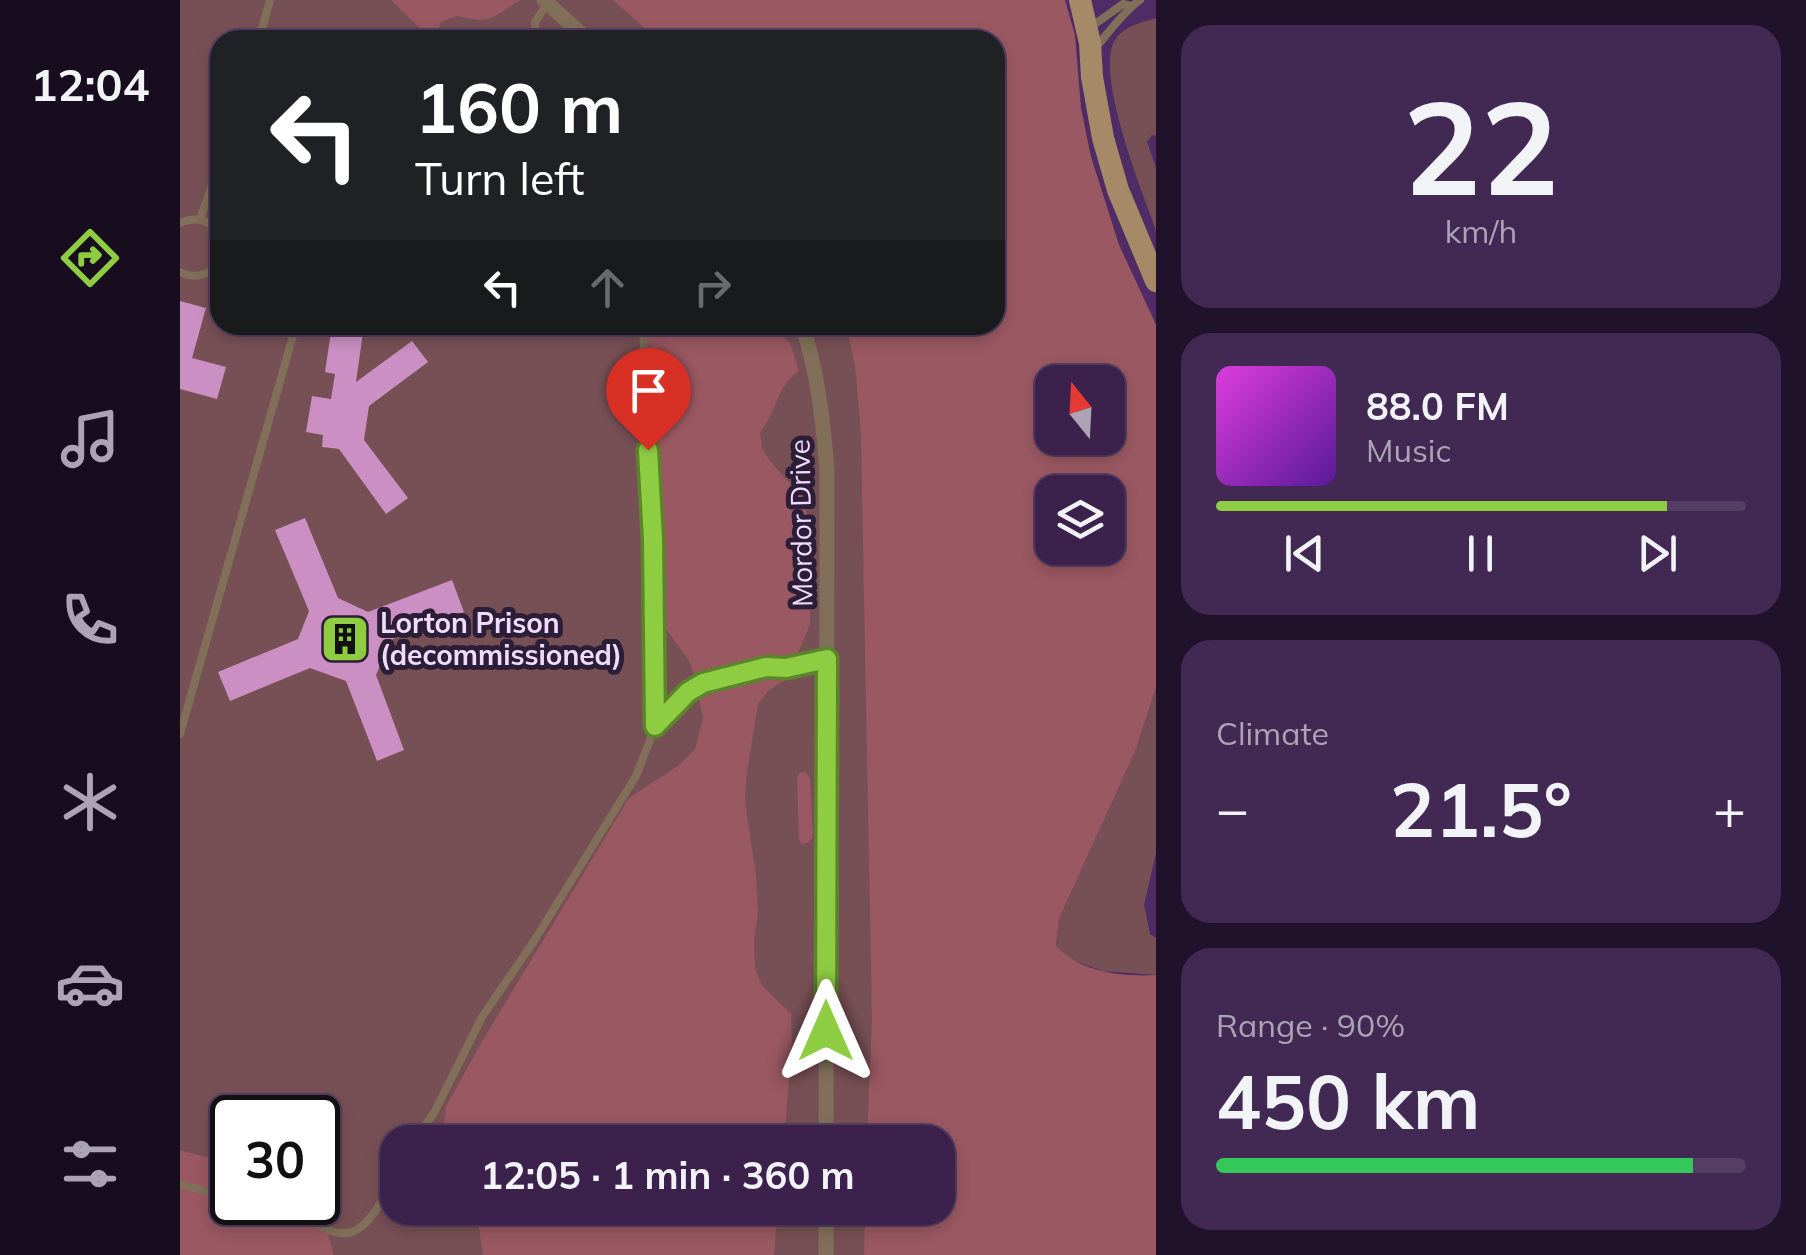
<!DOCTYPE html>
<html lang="en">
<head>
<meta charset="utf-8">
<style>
  body { margin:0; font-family:Mulish,sans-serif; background:#422953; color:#f1f3f6; height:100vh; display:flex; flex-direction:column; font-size:38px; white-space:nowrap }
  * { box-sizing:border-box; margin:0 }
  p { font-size:32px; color:#aca3b5 }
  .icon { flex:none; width:55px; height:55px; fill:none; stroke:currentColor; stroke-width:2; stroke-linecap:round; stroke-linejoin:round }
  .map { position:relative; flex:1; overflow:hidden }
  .drawer { display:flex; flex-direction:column; gap:25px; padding:25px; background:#20122a; width:650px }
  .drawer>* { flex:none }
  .guide { position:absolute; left:30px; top:30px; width:795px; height:305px; border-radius:30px; box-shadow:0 5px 15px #0003,0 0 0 2px #543e64; background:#202124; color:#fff; overflow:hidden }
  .needle { width:65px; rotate:342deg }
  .tools { position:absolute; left:855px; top:365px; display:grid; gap:20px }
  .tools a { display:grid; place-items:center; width:90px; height:90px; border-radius:20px; background:#3b214c; box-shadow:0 5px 15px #0003,0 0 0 2px #543e64; font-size:50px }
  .speed { position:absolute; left:30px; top:1095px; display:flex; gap:20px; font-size:50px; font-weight:700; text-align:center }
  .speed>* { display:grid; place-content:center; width:130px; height:130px; border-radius:50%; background:#3b214c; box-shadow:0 5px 15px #0003,0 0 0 2px #543e64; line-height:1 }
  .speed .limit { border:5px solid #111; border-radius:15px; background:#fff; color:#111 }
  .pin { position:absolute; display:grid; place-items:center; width:85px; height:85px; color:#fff; margin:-102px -42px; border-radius:50% 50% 50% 0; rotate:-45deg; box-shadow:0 0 10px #0007 }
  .pin .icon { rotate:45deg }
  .me { position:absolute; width:110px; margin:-55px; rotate:0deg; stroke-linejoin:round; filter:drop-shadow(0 0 8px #0008) }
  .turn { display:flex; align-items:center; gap:35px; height:210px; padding:0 40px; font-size:45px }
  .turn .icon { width:130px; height:130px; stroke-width:2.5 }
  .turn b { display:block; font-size:70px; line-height:85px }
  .lanes { display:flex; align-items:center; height:95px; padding:0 40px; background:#0003; justify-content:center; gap:50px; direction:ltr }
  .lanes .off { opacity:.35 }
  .big { font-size:75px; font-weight:700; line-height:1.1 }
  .drawer .tile { flex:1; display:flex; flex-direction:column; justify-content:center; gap:15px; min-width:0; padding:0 35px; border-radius:30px; background:#422953 }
  .drawer .dial { align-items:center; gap:0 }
  .dial b { font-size:130px; line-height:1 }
  .song { display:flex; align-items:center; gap:30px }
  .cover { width:120px; height:120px; border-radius:15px; background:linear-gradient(135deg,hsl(300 70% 55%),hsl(270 70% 35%)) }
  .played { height:10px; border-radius:5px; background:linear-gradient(90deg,#8ecd42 85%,#543e64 85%) }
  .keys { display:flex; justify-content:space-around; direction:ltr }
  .heat { display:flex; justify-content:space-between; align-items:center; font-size:55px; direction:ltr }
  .charge { height:15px; border-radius:8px; background:linear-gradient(90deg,#34c759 90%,#543e64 0) }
  .trip { position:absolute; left:200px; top:1125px; width:575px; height:100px; border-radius:30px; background:#3b214c; box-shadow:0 5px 15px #0003,0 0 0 2px #543e64; font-weight:700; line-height:100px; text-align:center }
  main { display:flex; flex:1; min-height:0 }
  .tabs { display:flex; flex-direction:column; width:180px; justify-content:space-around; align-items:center; background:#180d1e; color:#aca3b5 }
  .tabs .icon { width:70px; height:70px }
  .tabs .current { color:#8ecd42 }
  .tabs b { font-size:45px; color:#f1f3f6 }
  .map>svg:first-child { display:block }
  .green { fill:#775055; fill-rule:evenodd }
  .forest { fill:#9a5862; fill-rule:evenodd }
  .building { fill:#cb8fc4 }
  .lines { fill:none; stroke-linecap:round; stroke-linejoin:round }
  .lane { stroke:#816f59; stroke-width:8 }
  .street { stroke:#816f59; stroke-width:15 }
  .secondary { stroke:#a68967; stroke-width:22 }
  .route-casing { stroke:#5c852b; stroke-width:25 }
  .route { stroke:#8ecd42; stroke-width:18 }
  .labels { text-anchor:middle; stroke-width:10; stroke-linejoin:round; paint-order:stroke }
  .street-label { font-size:28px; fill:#f0dcff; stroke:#2d1e37 }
  .poi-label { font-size:28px; font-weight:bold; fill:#f0dcff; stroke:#2d1e37; text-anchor:start }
</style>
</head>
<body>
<main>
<nav class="tabs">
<b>12:04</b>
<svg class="icon current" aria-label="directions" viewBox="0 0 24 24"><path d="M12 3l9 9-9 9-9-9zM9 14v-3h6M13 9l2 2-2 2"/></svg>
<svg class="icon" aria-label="music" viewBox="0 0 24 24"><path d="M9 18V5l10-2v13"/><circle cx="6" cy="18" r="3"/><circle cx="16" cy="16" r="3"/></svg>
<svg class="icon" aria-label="phone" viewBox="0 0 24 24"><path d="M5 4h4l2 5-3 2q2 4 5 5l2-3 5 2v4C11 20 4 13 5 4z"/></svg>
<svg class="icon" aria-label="climate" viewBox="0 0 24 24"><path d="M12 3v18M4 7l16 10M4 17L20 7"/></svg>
<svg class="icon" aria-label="car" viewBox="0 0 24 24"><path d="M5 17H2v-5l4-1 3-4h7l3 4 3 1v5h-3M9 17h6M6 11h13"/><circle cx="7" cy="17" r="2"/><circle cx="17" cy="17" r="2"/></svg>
<svg class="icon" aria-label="filters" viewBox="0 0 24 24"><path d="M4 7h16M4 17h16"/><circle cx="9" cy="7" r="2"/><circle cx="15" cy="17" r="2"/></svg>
</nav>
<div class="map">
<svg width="976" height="1255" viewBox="0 0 976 1255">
  <rect width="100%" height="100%" fill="#4f2c65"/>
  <g class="green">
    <path d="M0 0H707L779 40H40V325H815L911 157 939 245 976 325V615L780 1034 976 1255H0ZM872 382H928V438H872ZM872 492H928V548H872ZM52 1118H138V1202H52ZM218 1142H758V1208H218Z"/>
    <path d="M976 18V136L972 135 967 142 976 168V230C963 194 914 72 935 40 944 26 961 23 976 18Z"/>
    <polygon points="976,688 976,853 964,905 970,934 976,938 976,975 923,971 889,959 876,947 879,919 955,752"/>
  </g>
  <g class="forest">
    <polygon points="211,0 340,0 312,18 298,20 277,16 261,22 255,40 252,40"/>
    <path d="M433 0H885L895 35 901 108 911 157 939 245 976 325V688L955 752 879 919 876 946C900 972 942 977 976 975V1255H684L685 1208H758V1142H687L692 1019 681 435 675 365 666 325H815V40H478ZM928 382V438H872V382ZM872 492H928V548H872Z"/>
    <path d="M467 325H590L610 343 619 371C593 391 600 408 580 432L582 448 590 461 624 500 628 521 630 625 607 678 588 691 578 704 566 779 565 802 576 875 578 913 574 941 575 968 581 984 611 1014 612 1039 604 1142H267L264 1123 266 1106 303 1040 449 798 498 766 515 749 523 718 514 674 509 661 486 629Z"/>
    <polygon points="620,772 625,772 630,778 633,837 629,842 622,844 619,839 617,778"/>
    <polygon points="0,1150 52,1164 52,1202 138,1202 138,1200 154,1255 0,1255"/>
    <polygon points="296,1208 598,1208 594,1255 303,1255"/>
  </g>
  <g class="building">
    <polygon points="0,301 26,308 12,358 46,367 37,399 0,389"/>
    <polygon points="152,325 184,325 176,382 232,341 248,362 189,406 184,440 228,498 206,514 159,449 142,447 143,435 126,432 132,396 151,399 155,374 145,372"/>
    <polygon points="125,518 158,598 188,612 272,580 284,612 211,640 196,675 224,750 197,761 166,681 130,668 50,701 38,672 118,639 129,611 95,530"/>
  </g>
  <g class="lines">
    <g class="lane">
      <polyline points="908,29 943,4 951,6"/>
      <polyline points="79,40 90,0"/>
      <polyline points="357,40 355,22 367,4"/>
      <path d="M917 46C929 32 945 10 960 0"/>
      <polyline points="20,219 40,162"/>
      <path d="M0 223C15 216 31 219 40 235"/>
      <path d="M0 272C16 280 30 275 40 261"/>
      <polyline points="476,725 509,692 523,683 586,667 607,668 647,659"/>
      <polyline points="0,734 116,325"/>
      <polyline points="234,1142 255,1111 302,1017 354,941 456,776 475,727 473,540 463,325"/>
      <polyline points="0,1184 52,1199"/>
      <path d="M67 1202C88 1208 109 1213 129 1221 141 1226 154 1235 167 1233 190 1231 207 1190 218 1173"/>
    </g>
    <g class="street">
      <polyline points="364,0 408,40"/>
      <path d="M622 325C638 373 643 420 647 470L646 1142"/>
      <polyline points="646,1255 646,1208"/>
    </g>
    <polyline class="secondary" points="900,0 910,43 912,77 923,138 938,190 976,281"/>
  </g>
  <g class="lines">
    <g class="route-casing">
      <polyline id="route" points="468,450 473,540 475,726 508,692 523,683 586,667 606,668 647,659 646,1031"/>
    </g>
    <use href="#route" class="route"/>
  </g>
  <defs>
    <g id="building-square" transform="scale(2.5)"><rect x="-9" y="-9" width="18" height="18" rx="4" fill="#8ecd42" stroke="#2d1e37"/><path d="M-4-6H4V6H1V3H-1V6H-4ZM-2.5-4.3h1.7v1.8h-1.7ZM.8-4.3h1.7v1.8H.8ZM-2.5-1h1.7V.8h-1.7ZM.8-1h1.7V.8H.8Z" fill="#111"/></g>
  </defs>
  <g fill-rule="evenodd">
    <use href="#building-square" x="165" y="639"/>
  </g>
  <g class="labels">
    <g class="street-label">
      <text transform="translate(621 523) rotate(-91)" y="10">Mordor Drive</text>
    </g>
    <g class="poi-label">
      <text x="200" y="633">Lorton Prison<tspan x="200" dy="32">(decommissioned)</tspan></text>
    </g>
  </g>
</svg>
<div class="tools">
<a><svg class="needle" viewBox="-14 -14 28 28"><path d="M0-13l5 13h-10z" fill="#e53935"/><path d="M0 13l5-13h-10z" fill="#aca3b5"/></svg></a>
<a><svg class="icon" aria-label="layers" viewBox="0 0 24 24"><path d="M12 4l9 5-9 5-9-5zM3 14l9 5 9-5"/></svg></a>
</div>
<div class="speed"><div class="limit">30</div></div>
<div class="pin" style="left:468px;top:450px;background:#d93025"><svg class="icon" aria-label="arrive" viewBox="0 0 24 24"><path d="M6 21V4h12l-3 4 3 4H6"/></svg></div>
<svg class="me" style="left:646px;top:1031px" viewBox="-20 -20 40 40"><path d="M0-17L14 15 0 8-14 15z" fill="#8ecd42" stroke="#fff" stroke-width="4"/></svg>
<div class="trip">12:05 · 1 min · 360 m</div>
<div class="guide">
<div class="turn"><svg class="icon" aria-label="left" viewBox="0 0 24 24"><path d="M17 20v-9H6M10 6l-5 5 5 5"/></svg><div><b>160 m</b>Turn left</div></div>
<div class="lanes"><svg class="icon" aria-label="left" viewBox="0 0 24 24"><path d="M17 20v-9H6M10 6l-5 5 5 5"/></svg><svg class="icon off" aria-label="ahead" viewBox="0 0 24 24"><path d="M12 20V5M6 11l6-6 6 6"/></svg><svg class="icon off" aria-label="right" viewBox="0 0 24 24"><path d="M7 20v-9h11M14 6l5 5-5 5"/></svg></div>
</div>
</div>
<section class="drawer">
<div class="tile dial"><b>22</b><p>km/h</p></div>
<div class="tile">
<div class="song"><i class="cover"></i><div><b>88.0 FM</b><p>Music</p></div></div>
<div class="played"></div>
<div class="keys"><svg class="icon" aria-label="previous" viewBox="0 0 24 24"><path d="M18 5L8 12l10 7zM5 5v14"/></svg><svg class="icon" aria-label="pause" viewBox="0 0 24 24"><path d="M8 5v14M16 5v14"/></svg><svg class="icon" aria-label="next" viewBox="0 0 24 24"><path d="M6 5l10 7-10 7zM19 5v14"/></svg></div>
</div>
<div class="tile"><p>Climate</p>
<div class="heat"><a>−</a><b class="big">21.5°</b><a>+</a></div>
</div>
<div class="tile"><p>Range · 90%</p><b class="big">450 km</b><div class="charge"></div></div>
</section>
</main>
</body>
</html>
